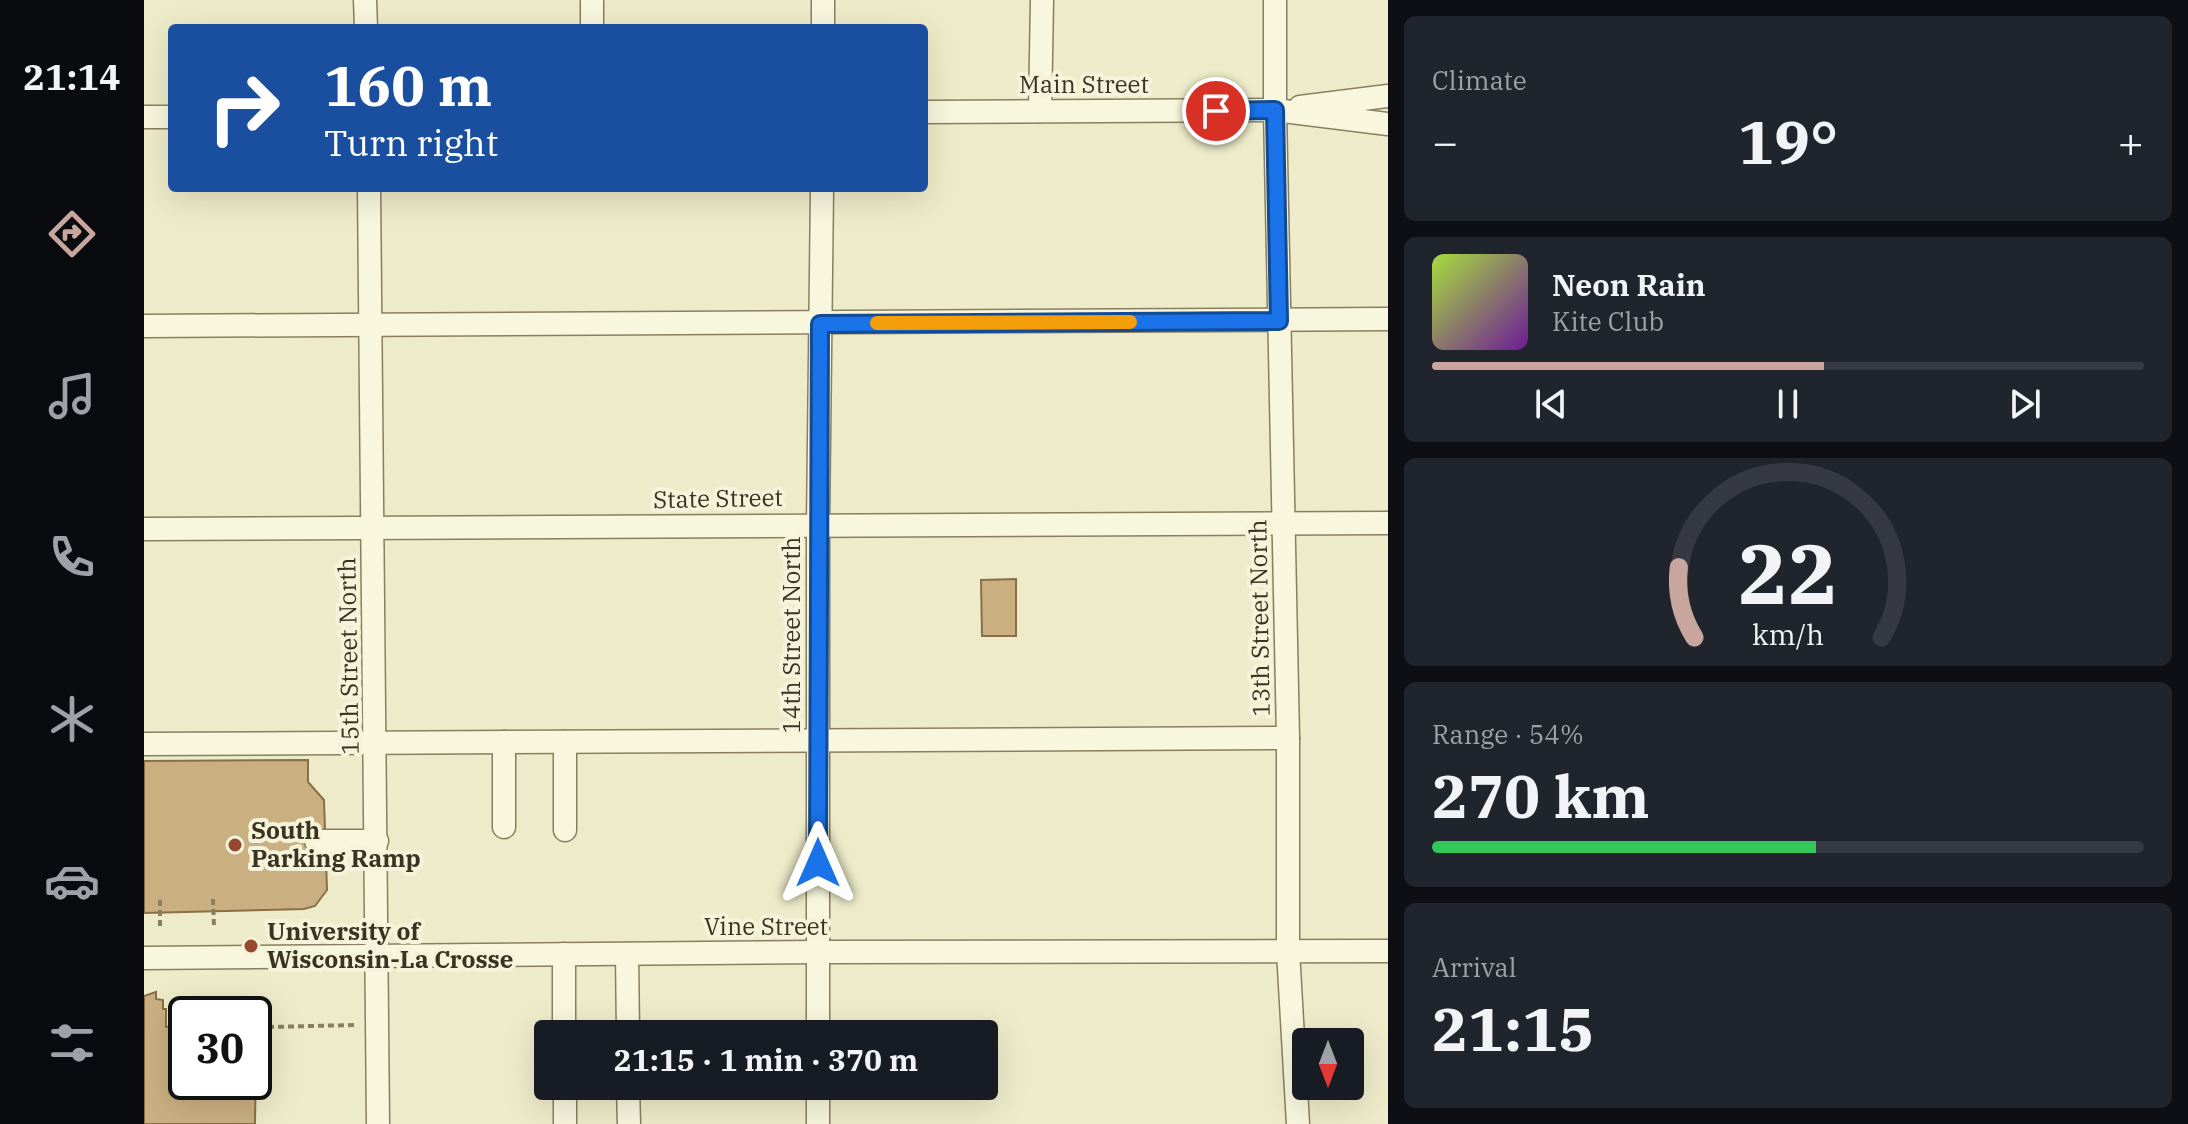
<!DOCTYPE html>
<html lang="en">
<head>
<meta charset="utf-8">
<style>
  body { margin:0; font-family:"IBM Plex Serif",serif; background:#20242c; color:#f1f3f6; height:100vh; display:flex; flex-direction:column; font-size:30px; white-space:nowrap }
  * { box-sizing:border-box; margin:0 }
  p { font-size:26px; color:#9ea1a6 }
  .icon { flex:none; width:44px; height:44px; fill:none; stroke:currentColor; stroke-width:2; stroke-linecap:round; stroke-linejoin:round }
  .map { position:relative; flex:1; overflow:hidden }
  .drawer { display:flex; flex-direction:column; gap:16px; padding:16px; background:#0d0f14; width:800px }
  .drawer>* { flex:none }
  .top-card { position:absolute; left:24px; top:24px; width:760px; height:168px; border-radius:8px; box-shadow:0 8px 32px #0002; background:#1a4fa0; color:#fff; overflow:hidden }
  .needle { width:52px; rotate:180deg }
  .buttons { position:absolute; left:1148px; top:1028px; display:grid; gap:16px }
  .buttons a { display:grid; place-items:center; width:72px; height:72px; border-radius:8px; background:#171b24; box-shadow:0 8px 32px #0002; font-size:40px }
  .speed { position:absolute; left:24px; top:996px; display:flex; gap:16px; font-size:40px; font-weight:700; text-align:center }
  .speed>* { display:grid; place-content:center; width:104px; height:104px; border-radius:50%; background:#171b24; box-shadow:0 8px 32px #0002; line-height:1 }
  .speed .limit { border:4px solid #111; border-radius:12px; background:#fff; color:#111 }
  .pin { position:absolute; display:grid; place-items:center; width:68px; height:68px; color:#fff; margin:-34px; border:4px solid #fff; border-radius:50%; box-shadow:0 2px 8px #0007 }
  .me { position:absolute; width:88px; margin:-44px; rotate:0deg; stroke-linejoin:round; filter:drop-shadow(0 0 6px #0008) }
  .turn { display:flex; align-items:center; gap:28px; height:168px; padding:0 24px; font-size:36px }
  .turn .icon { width:104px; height:104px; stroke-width:2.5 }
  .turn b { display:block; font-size:56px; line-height:68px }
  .big { font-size:60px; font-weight:700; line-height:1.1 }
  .drawer .card { flex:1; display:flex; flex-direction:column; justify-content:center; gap:12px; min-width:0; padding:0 28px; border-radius:12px; background:#20242c }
  .drawer .dial { align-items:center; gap:0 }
  .dial svg { height:208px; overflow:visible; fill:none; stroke:#363941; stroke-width:7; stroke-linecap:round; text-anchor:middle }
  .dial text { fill:#f1f3f6; stroke:none }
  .song { display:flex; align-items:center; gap:24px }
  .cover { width:96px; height:96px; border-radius:12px; background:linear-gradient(135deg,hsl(80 70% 55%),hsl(280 70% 35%)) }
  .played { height:8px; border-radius:4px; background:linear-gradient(90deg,#c8a69d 55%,#363941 55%) }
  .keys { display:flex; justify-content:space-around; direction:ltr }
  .heat { display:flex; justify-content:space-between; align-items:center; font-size:44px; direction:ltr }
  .charge { height:12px; border-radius:6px; background:linear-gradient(90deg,#34c759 54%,#363941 0) }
  .trip { position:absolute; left:390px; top:1020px; width:464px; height:80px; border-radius:8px; background:#171b24; box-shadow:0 8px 32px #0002; font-weight:700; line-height:80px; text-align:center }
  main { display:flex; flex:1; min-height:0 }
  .dock { display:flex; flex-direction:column; width:144px; justify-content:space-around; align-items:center; background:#090b0e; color:#9ea1a6 }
  .dock .icon { width:56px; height:56px }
  .dock .selected { color:#c8a69d }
  .dock b { font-size:36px; color:#f1f3f6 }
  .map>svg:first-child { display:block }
  .building { fill:#cab081; stroke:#886f45; stroke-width:2 }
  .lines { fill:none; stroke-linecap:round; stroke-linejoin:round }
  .minor-casing { stroke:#897f5e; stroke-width:25 }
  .path { stroke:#897f5e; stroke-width:4; stroke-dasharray:6 4; stroke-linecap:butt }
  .minor { stroke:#f8f6dc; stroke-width:22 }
  .route-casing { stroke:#114b97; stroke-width:20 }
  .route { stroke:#1a73e8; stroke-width:14 }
  .slow { stroke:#f59e0b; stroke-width:14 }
  .poi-dot { fill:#964830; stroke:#f5f3d9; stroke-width:3 }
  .labels { text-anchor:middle; stroke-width:8; stroke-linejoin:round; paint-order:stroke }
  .street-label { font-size:24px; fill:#3a3321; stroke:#f5f3d9 }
  .poi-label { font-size:24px; font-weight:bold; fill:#3a3321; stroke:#f5f3d9; text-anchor:start }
</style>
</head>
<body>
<main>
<nav class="dock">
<b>21:14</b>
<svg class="icon selected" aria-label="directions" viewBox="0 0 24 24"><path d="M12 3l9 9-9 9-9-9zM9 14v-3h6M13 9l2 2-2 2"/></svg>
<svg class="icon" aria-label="music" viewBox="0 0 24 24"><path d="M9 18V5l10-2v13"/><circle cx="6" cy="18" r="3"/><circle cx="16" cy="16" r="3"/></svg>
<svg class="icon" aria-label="phone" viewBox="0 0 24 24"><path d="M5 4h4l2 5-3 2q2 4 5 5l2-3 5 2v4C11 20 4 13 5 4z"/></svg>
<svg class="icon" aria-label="climate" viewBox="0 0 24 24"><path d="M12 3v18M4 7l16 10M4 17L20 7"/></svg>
<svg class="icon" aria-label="car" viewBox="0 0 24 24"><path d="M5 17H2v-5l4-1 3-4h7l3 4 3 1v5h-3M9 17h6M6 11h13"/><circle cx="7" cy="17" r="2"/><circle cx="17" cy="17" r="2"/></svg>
<svg class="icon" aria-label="filters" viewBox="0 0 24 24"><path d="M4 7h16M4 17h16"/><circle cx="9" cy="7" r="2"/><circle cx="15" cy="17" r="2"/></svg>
</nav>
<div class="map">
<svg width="1244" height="1124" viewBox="0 0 1244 1124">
  <rect width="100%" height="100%" fill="#edebc9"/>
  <g class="building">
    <polygon points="872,579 872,636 838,636 837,580"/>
    <polygon points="164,760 164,782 180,800 183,890 171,906 160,909 0,913 0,761"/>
    <polygon points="12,992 12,999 19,1000 19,1009 22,1009 22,1027 42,1025 42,1082 110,1082 110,1014 72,1014 72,997 113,997 111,1124 0,1124 0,996"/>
  </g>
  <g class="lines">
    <g class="minor-casing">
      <g id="minor">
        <polyline points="221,0 222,28"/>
        <polyline points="1131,0 1131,110 1144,738 1144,951 1154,1124"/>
        <polyline points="448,28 448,0"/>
        <polyline points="679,28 679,0"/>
        <polyline points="1156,107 1244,96"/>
        <polyline points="896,111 898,0"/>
        <polyline points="780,112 1131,110 1244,124"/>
        <polyline points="0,117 28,117"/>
        <polyline points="225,188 234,1124"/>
        <polyline points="0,326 1244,319"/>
        <polyline points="0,529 1244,523"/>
        <polyline points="0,744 1144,738"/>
        <polyline points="360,827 360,742"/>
        <polyline points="421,830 421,742"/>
        <polyline points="172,841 233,841"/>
        <polyline points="420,954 420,1034"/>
        <polyline points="483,954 484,1034"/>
        <polyline points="0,958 673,952 1244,951"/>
        <polyline points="674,1034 674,524 678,188"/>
        <polyline points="421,1086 421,1124"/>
        <polyline points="484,1086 485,1124"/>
        <polyline points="674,1086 674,1124"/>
      </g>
    </g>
    <g class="path">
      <polyline points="69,899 70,927"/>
      <polyline points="16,900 16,927"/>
      <polyline points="124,1027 211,1025"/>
    </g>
    <use href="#minor" class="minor"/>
  </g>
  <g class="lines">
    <g class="route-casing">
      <polyline id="route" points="674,863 676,324 1135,321 1131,110 1072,111"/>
    </g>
    <use href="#route" class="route"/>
    <polyline class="slow" points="733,323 986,322"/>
  </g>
  <g class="poi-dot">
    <circle cx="91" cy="845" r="8"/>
    <circle cx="107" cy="946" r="8"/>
  </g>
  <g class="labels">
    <g class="street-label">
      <text x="940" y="93">Main Street</text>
      <text transform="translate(574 499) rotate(-1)" y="8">State Street</text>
      <text transform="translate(1116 618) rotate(-91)" y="8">13th Street North</text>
      <text transform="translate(648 635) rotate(-90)" y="8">14th Street North</text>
      <text transform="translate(205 656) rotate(-91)" y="8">15th Street North</text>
      <text x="622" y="935">Vine Street</text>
    </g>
    <g class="poi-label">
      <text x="107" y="839">South<tspan x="107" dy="28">Parking Ramp</tspan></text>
      <text x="123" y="940">University of<tspan x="123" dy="28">Wisconsin-La Crosse</tspan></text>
    </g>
  </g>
</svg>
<div class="buttons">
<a><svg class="needle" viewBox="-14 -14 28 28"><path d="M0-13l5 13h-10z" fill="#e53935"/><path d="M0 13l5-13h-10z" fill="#9ea1a6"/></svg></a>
</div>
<div class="speed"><div class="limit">30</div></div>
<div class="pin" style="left:1072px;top:111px;background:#d93025"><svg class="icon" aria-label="arrive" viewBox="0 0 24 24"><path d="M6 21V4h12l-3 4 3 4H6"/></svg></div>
<svg class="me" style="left:674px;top:863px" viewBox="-20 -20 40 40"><path d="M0-17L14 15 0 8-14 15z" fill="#1a73e8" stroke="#fff" stroke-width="4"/></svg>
<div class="trip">21:15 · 1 min · 370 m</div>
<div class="top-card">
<div class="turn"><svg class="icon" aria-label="right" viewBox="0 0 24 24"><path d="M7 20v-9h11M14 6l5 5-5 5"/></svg><div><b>160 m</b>Turn right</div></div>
</div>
</div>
<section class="drawer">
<div class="card"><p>Climate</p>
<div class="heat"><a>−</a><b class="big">19°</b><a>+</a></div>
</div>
<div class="card">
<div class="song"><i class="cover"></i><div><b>Neon Rain</b><p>Kite Club</p></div></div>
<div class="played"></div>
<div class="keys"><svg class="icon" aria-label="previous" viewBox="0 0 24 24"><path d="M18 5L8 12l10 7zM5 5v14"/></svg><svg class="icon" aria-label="pause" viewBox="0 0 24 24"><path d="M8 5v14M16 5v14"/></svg><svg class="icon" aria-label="next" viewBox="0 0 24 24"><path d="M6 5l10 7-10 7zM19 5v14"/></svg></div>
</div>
<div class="card dial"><svg viewBox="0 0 100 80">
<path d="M14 69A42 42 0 1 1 86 69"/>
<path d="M14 69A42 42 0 0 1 8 42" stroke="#c8a69d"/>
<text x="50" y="56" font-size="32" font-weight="700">22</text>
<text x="50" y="72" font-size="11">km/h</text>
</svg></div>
<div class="card"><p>Range · 54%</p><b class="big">270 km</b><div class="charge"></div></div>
<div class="card"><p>Arrival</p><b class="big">21:15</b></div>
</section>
</main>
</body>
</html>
